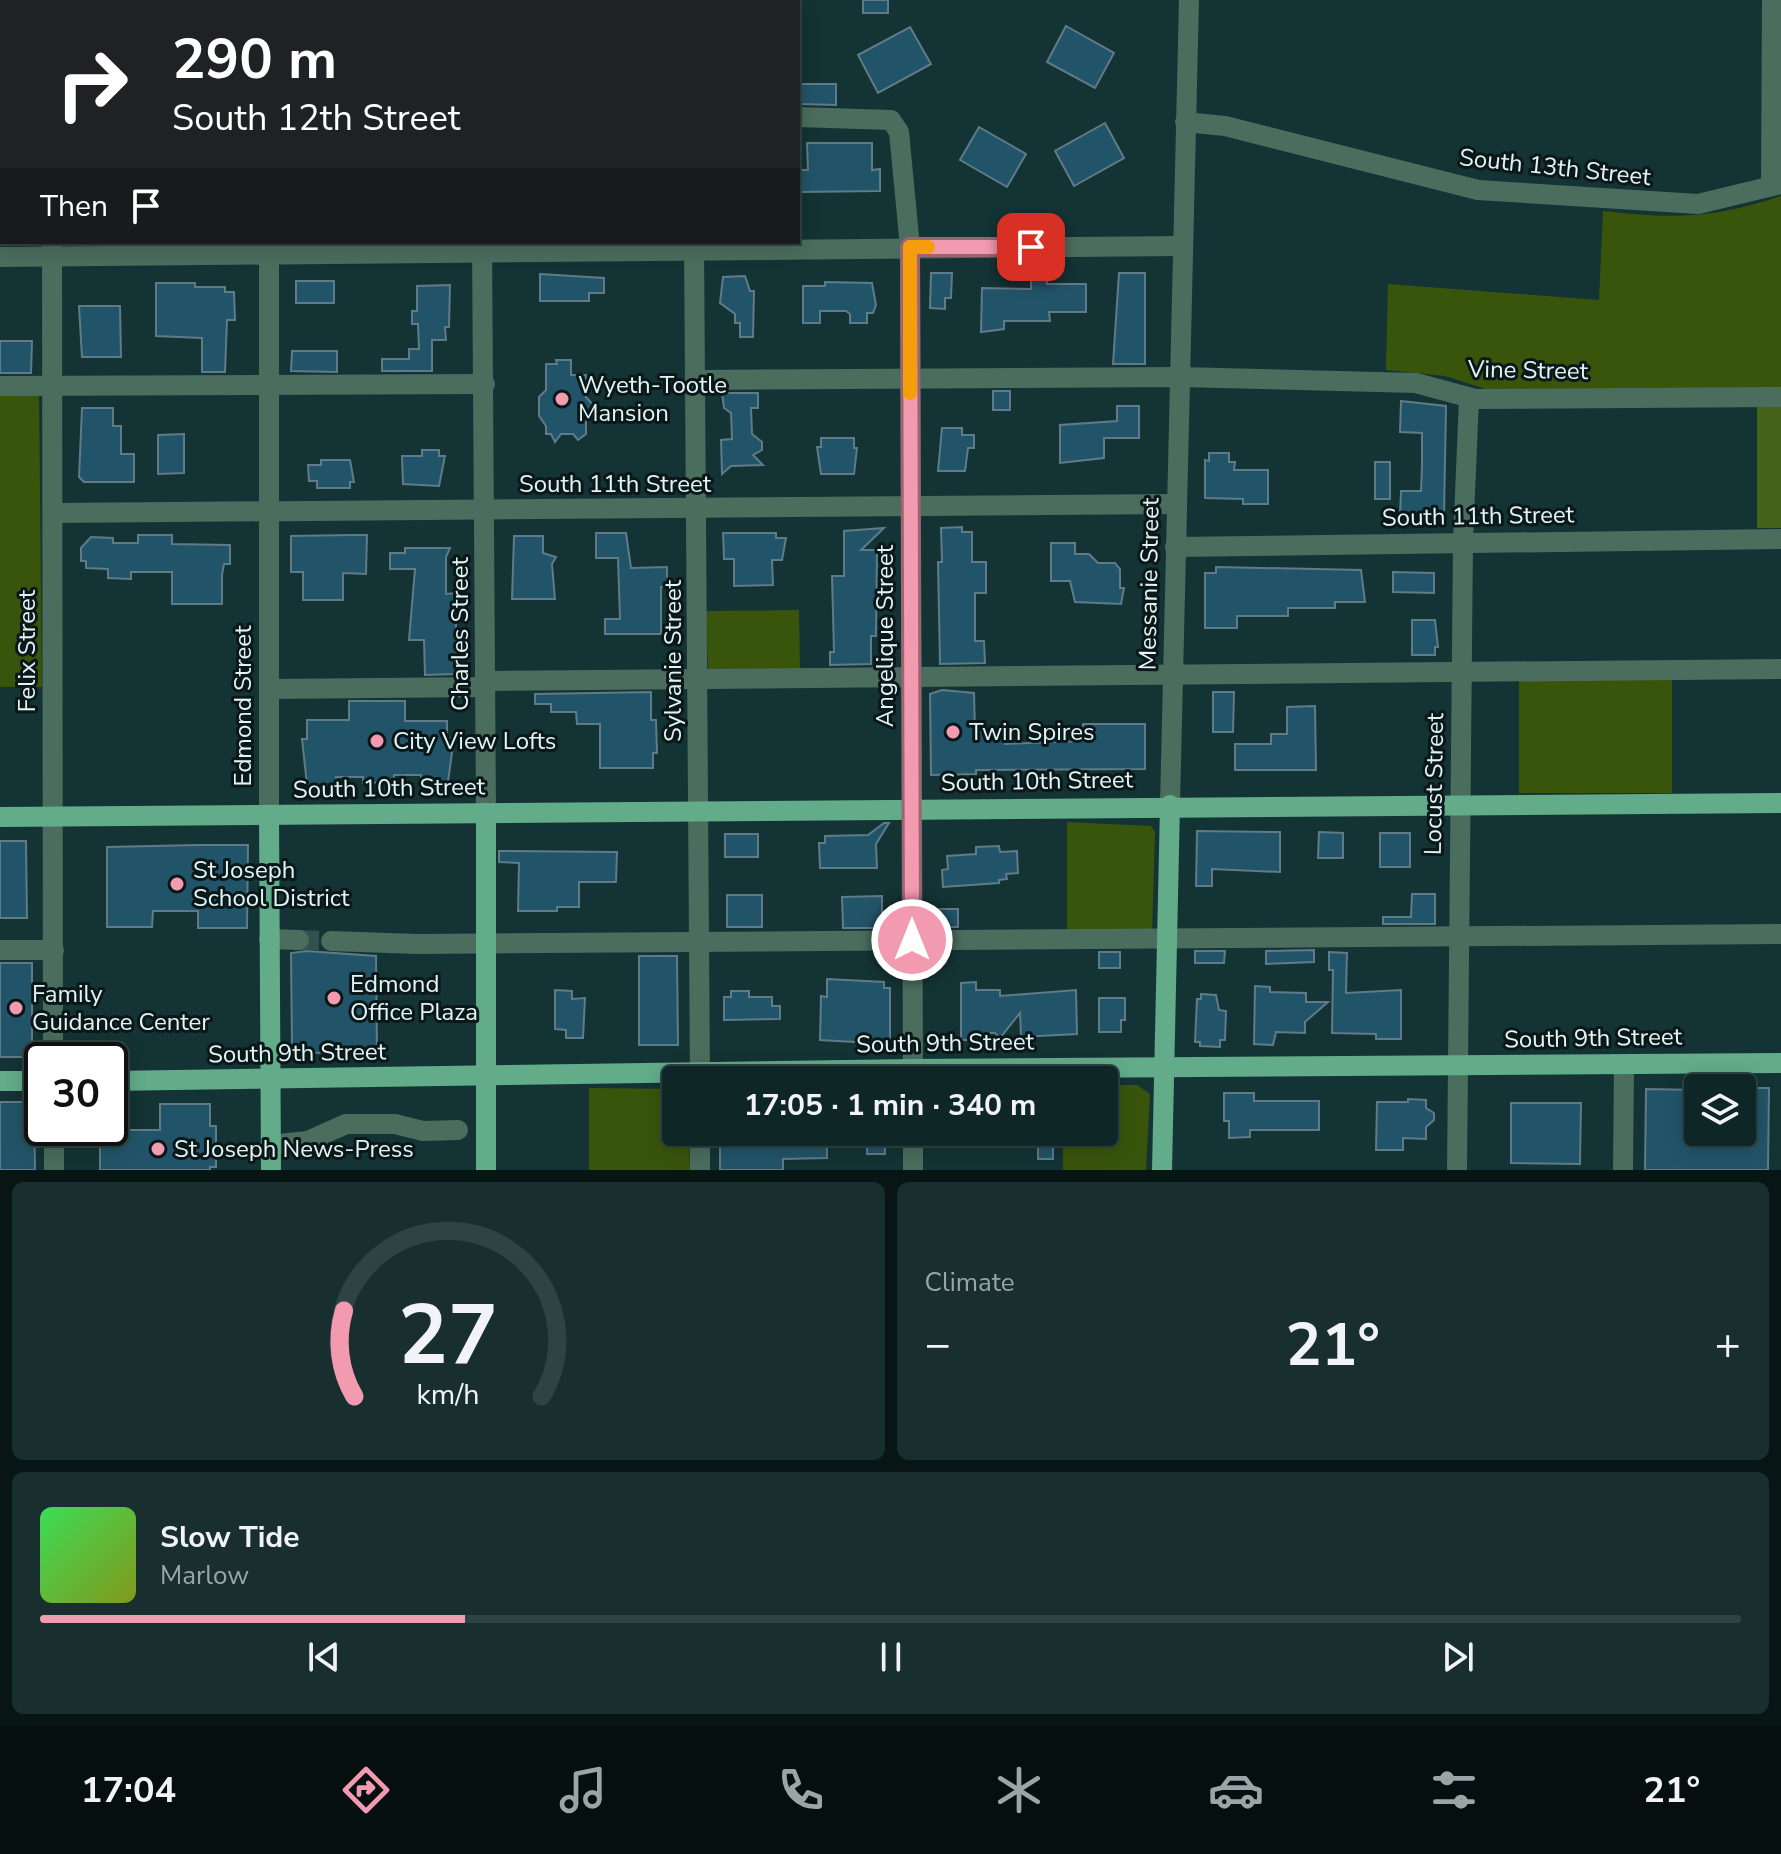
<!DOCTYPE html>
<html lang="en">
<head>
<meta charset="utf-8">
<style>
  body { margin:0; font-family:"Nunito Sans",sans-serif; background:#182e2f; color:#f1f3f6; height:100vh; display:flex; flex-direction:column; font-size:30px; white-space:nowrap }
  * { box-sizing:border-box; margin:0 }
  p { font-size:26px; color:#9ba5a7 }
  .icon { flex:none; width:44px; height:44px; fill:none; stroke:currentColor; stroke-width:2; stroke-linecap:round; stroke-linejoin:round }
  .map { position:relative; height:1170px; overflow:hidden }
  .sheet { display:flex; flex-direction:column; gap:12px; padding:12px; background:#081515; flex:1 }
  .sheet>* { flex:none }
  .guide { position:absolute; left:0px; top:0px; width:800px; height:244px; box-shadow:0 4px 20px #0003,0 0 0 2px #2f4344; background:#202124; color:#fff; overflow:hidden }
  .buttons { position:absolute; left:1684px; top:1074px; display:grid; gap:16px }
  .buttons a { display:grid; place-items:center; width:72px; height:72px; border-radius:8px; background:#0f2627; box-shadow:0 4px 20px #0003,0 0 0 2px #2f4344; font-size:40px }
  .speed { position:absolute; left:24px; top:1042px; display:flex; gap:16px; font-size:40px; font-weight:700; text-align:center }
  .speed>* { display:grid; place-content:center; width:104px; height:104px; border-radius:50%; background:#0f2627; box-shadow:0 4px 20px #0003,0 0 0 2px #2f4344; line-height:1 }
  .speed .limit { border:4px solid #111; border-radius:12px; background:#fff; color:#111 }
  .pin { position:absolute; display:grid; place-items:center; width:68px; height:68px; color:#fff; margin:-34px; border-radius:16px; box-shadow:0 4px 12px #0006 }
  .me { position:absolute; width:88px; margin:-44px; rotate:0deg; stroke-linejoin:round; filter:drop-shadow(0 0 6px #0008) }
  .turn { display:flex; align-items:center; gap:28px; height:168px; padding:0 40px; font-size:36px }
  .turn .icon { width:104px; height:104px; stroke-width:2.5 }
  .turn b { display:block; font-size:56px; line-height:68px }
  .then { display:flex; align-items:center; height:76px; padding:0 40px; background:#0003; gap:16px; font-size:30px }
  .big { font-size:60px; font-weight:700; line-height:1.1 }
  .sheet .card { flex:1; display:flex; flex-direction:column; justify-content:center; gap:12px; min-width:0; padding:0 28px; border-radius:12px; background:#182e2f }
  .sheet .dial { align-items:center; gap:0 }
  .dial svg { height:208px; overflow:visible; fill:none; stroke:#2f4344; stroke-width:7; stroke-linecap:round; text-anchor:middle }
  .dial text { fill:#f1f3f6; stroke:none }
  .song { display:flex; align-items:center; gap:24px }
  .cover { width:96px; height:96px; border-radius:12px; background:linear-gradient(135deg,hsl(130 70% 55%),hsl(70 70% 35%)) }
  .played { height:8px; border-radius:4px; background:linear-gradient(90deg,#f29ab0 25%,#2f4344 25%) }
  .keys { display:flex; justify-content:space-around; direction:ltr }
  .heat { display:flex; justify-content:space-between; align-items:center; font-size:44px; direction:ltr }
  .sheet .tiles { flex:1; display:grid; gap:12px; grid-template-columns:1fr 1fr }
  .card:last-child { grid-column:span 2 }
  .trip { position:absolute; left:662px; top:1066px; width:456px; height:80px; border-radius:8px; background:#0f2627; box-shadow:0 4px 20px #0003,0 0 0 2px #2f4344; font-weight:700; line-height:80px; text-align:center }
  .tabs { display:flex; height:128px; justify-content:space-around; align-items:center; background:#060f10; color:#9ba5a7 }
  .tabs .icon { width:56px; height:56px }
  .tabs .selected { color:#f29ab0 }
  .tabs b { font-size:36px; color:#f1f3f6 }
  .map>svg:first-child { display:block }
  .green { fill:#39550c }
  .forest { fill:#446318 }
  .building { fill:#225469; stroke:#607b88; stroke-width:2 }
  .lines { fill:none; stroke-linecap:round; stroke-linejoin:round }
  .minor-tunnel { stroke:#335051; stroke-width:20; stroke-dasharray:20 10; stroke-linecap:butt }
  .minor { stroke:#4b6d5d; stroke-width:20 }
  .major { stroke:#62ac8a; stroke-width:20 }
  .route-casing { stroke:#9d6472; stroke-width:20 }
  .route { stroke:#f29ab0; stroke-width:14 }
  .slow { stroke:#f59e0b; stroke-width:14 }
  .poi-dot { fill:#f29ab0; stroke:#0b1819; stroke-width:3 }
  .labels { text-anchor:middle; stroke-width:6; stroke-linejoin:round; paint-order:stroke }
  .street-label { font-size:24px; fill:#e3f4f4; stroke:#0b1819 }
  .poi-label { font-size:24px; fill:#e3f4f4; stroke:#0b1819; text-anchor:start }
</style>
</head>
<body>
<div class="map">
<svg width="1781" height="1170" viewBox="0 0 1781 1170">
  <rect width="100%" height="100%" fill="#143334"/>
  <g class="green">
    <path d="M1781 196V388L1489 390 1445 376 1386 370 1388 284 1599 300 1603 211C1673 219 1713 219 1781 196Z"/>
    <polygon points="0,391 39,391 42,687 0,687"/>
    <polygon points="799,610 800,673 708,673 706,611"/>
    <polygon points="1519,677 1672,678 1672,793 1519,793"/>
    <polygon points="1067,822 1151,826 1155,832 1152,935 1067,935"/>
    <polygon points="1104,1085 1137,1085 1150,1094 1146,1170 1063,1170 1063,1132 1104,1132"/>
    <polygon points="589,1088 676,1089 676,1132 689,1132 690,1170 589,1170"/>
  </g>
  <rect class="forest" x="1757" y="407" width="24" height="121"/>
  <g class="building">
    <rect x="863" y="0" width="25" height="13"/>
    <polygon points="1066,26 1114,53 1095,88 1047,62"/>
    <polygon points="910,27 931,64 878,93 858,55"/>
    <polygon points="799,84 836,84 836,105 799,104"/>
    <polygon points="1105,123 1124,158 1074,186 1055,151"/>
    <polygon points="979,127 1026,154 1007,187 960,160"/>
    <polygon points="807,143 872,143 872,170 880,169 880,191 800,192 799,170 808,170"/>
    <polygon points="931,273 952,273 951,298 945,298 945,309 930,308"/>
    <polygon points="1119,273 1145,273 1145,364 1113,364"/>
    <polygon points="540,274 604,278 604,293 589,293 589,301 540,301"/>
    <polygon points="1046,275 1047,284 1086,284 1086,312 1049,312 1050,321 1004,321 1004,329 981,332 982,288 1031,289 1031,276"/>
    <polygon points="745,276 750,291 754,291 753,337 740,337 740,323 735,323 735,314 720,303 723,277"/>
    <rect x="296" y="281" width="38" height="22"/>
    <polygon points="825,282 872,283 876,305 873,313 867,313 867,323 850,323 850,314 846,311 820,311 820,323 803,323 803,286 825,286"/>
    <polygon points="156,283 195,283 195,287 225,287 225,292 234,292 235,320 227,320 225,372 202,372 202,338 156,336"/>
    <polygon points="450,285 449,327 445,327 446,340 432,340 432,371 382,371 382,359 409,359 409,349 419,349 418,324 412,324 412,311 417,311 417,286"/>
    <polygon points="79,306 120,306 121,357 82,357"/>
    <polygon points="0,341 32,341 31,373 0,373"/>
    <polygon points="292,351 337,351 337,372 291,371"/>
    <polygon points="556,360 571,360 571,375 586,375 586,397 593,405 594,416 586,420 586,434 578,440 573,434 561,434 555,442 551,434 546,434 546,426 539,416 539,397 546,390 546,364 557,364"/>
    <rect x="993" y="391" width="17" height="19"/>
    <polygon points="722,393 758,393 758,408 751,408 752,434 762,442 762,450 753,455 763,465 731,466 722,474 721,440 732,439 731,413 724,408"/>
    <polygon points="1401,401 1446,406 1444,516 1400,516 1401,491 1421,491 1422,465 1422,433 1400,432"/>
    <polygon points="1117,406 1139,406 1139,438 1104,438 1104,458 1060,463 1060,425 1117,421"/>
    <polygon points="82,408 113,408 113,426 121,426 121,454 134,454 134,482 84,482 79,477"/>
    <polygon points="942,428 962,428 962,435 974,435 974,448 968,448 965,471 938,471"/>
    <polygon points="184,434 184,473 158,474 158,435"/>
    <polygon points="821,438 854,438 854,448 857,448 854,474 821,474 817,447 821,447"/>
    <polygon points="422,450 439,450 439,456 445,456 439,486 403,484 402,456 422,456"/>
    <polygon points="1209,453 1229,453 1229,462 1235,462 1234,470 1268,470 1268,504 1243,504 1243,499 1205,498 1205,460 1209,461"/>
    <polygon points="321,460 350,460 354,482 350,482 350,488 317,488 317,481 309,481 308,465 321,465"/>
    <rect x="1375" y="462" width="15" height="37"/>
    <polygon points="962,527 962,532 972,532 972,562 986,562 986,593 975,593 975,641 984,641 985,663 940,664 938,562 942,562 941,528"/>
    <polygon points="884,528 861,550 877,550 876,636 871,636 871,664 830,665 830,652 834,652 832,576 844,576 844,531"/>
    <polygon points="596,533 626,533 631,568 667,567 667,587 661,587 661,634 605,634 605,619 620,619 618,558 596,558"/>
    <polygon points="723,533 776,533 776,538 786,538 782,560 772,560 773,585 734,586 734,559 724,559"/>
    <polygon points="138,535 172,535 172,544 230,545 230,564 224,564 222,575 222,604 172,604 172,572 131,572 131,579 108,578 108,569 86,568 86,561 81,561 81,548 91,537 113,538 113,543 138,543"/>
    <polygon points="351,535 367,535 366,574 343,573 343,600 303,600 303,572 291,572 291,536"/>
    <polygon points="514,536 543,536 543,553 556,557 552,564 555,599 512,599"/>
    <polygon points="1051,543 1075,543 1075,554 1089,554 1098,563 1115,563 1120,569 1120,588 1124,588 1121,604 1075,602 1070,581 1051,581"/>
    <polygon points="405,548 450,548 446,557 446,594 456,593 456,674 425,675 424,640 409,640 415,569 390,569 390,553 405,553"/>
    <polygon points="1216,567 1361,570 1365,602 1335,602 1335,608 1288,608 1288,616 1237,616 1237,628 1205,628 1205,573 1216,573"/>
    <polygon points="1393,572 1434,573 1434,593 1393,592"/>
    <polygon points="1412,620 1435,620 1438,647 1435,647 1435,655 1412,655"/>
    <polygon points="942,690 974,693 975,732 1005,732 1005,744 1083,741 1083,724 1145,724 1145,769 976,770 976,774 931,775 930,694"/>
    <polygon points="651,692 651,720 656,720 657,753 653,753 653,768 600,768 600,724 577,724 576,712 551,712 551,704 535,704 535,694"/>
    <polygon points="1213,692 1234,692 1233,732 1213,732"/>
    <polygon points="349,701 405,701 405,721 447,721 447,738 454,738 448,782 421,782 421,775 394,775 394,782 363,783 363,777 336,777 336,785 307,785 302,739 307,739 307,720 349,720"/>
    <polygon points="1315,706 1316,770 1235,770 1235,744 1271,744 1271,734 1287,734 1287,707"/>
    <polygon points="884,823 889,823 876,844 877,868 820,868 819,843 825,843 825,836 868,835"/>
    <polygon points="1197,831 1280,832 1280,872 1212,869 1212,886 1196,886"/>
    <polygon points="1319,832 1343,833 1343,858 1318,858"/>
    <rect x="1380" y="833" width="30" height="34"/>
    <rect x="725" y="834" width="33" height="23"/>
    <polygon points="0,841 26,841 27,918 0,918"/>
    <polygon points="198,845 248,845 247,928 198,928 198,911 153,911 152,927 107,927 107,847"/>
    <polygon points="999,846 1000,852 1017,851 1018,873 1006,874 1007,879 999,880 999,883 943,887 942,870 948,869 947,856 976,854 976,847"/>
    <polygon points="499,851 617,852 616,882 579,882 579,907 557,907 557,911 518,911 519,863 499,862"/>
    <polygon points="1412,894 1435,894 1435,924 1383,924 1383,917 1411,917"/>
    <rect x="727" y="895" width="35" height="32"/>
    <polygon points="882,896 882,928 843,928 842,897"/>
    <rect x="935" y="909" width="23" height="18"/>
    <polygon points="1314,950 1314,962 1266,964 1266,951"/>
    <polygon points="306,951 376,956 377,1052 302,1053 292,1044 291,953"/>
    <polygon points="1195,951 1225,951 1224,963 1195,963"/>
    <rect x="1099" y="952" width="21" height="16"/>
    <polygon points="1329,952 1347,953 1346,993 1401,990 1401,1039 1376,1039 1376,1034 1332,1033 1333,970 1329,970"/>
    <polygon points="639,956 677,956 678,1045 639,1045"/>
    <rect x="0" y="963" width="32" height="94"/>
    <polygon points="827,979 884,982 884,988 890,988 890,1044 820,1040 821,996 827,997"/>
    <polygon points="976,982 976,990 1000,990 1000,996 1076,990 1077,1034 1021,1037 1020,1013 1000,1038 995,1033 977,1033 977,1040 961,1040 961,983"/>
    <polygon points="1255,986 1270,987 1270,992 1306,993 1306,1002 1328,1002 1305,1022 1305,1033 1276,1032 1273,1045 1254,1044"/>
    <polygon points="555,990 572,991 572,999 585,998 583,1038 566,1038 566,1030 555,1029"/>
    <polygon points="731,991 749,991 749,997 772,997 772,1006 780,1006 780,1019 724,1020 724,997 731,997"/>
    <polygon points="1201,994 1216,995 1219,1010 1226,1011 1225,1040 1220,1040 1220,1047 1200,1046 1200,1042 1195,1042 1197,999 1201,999"/>
    <polygon points="1099,998 1125,998 1125,1020 1121,1020 1121,1032 1099,1032"/>
    <polygon points="1742,1088 1769,1088 1768,1170 1645,1170 1646,1089 1698,1090 1698,1132 1742,1132"/>
    <polygon points="1224,1093 1254,1093 1254,1101 1319,1101 1319,1130 1250,1130 1250,1137 1229,1138 1229,1121 1224,1121"/>
    <polygon points="1408,1099 1426,1100 1426,1108 1434,1113 1434,1120 1426,1127 1426,1139 1403,1138 1403,1150 1376,1150 1377,1102 1408,1102"/>
    <polygon points="0,1102 34,1102 35,1170 0,1170"/>
    <polygon points="1511,1103 1581,1103 1580,1164 1511,1163"/>
    <polygon points="160,1104 210,1104 210,1126 216,1126 216,1167 210,1167 210,1170 100,1170 100,1130 160,1130"/>
    <polygon points="720,1132 827,1132 827,1158 783,1159 783,1170 720,1170"/>
    <rect x="867" y="1132" width="18" height="22"/>
    <polygon points="1017,1132 1053,1132 1053,1159 1038,1159 1038,1147 1017,1146"/>
  </g>
  <g class="lines">
    <polyline class="minor-tunnel" points="299,940 331,941"/>
    <g class="minor">
      <polyline points="51,0 51,2"/>
      <polyline points="267,0 267,2"/>
      <polyline points="480,0 480,2"/>
      <polyline points="693,0 693,2"/>
      <polyline points="798,117 891,120 899,132 910,247 913,1080"/>
      <polyline points="1185,122 1225,126 1478,190 1698,204 1781,184"/>
      <polyline points="0,124 2,124"/>
      <polyline points="1771,186 1772,0"/>
      <polyline points="52,242 53,1060"/>
      <polyline points="482,242 486,813"/>
      <polyline points="694,242 700,1080"/>
      <polyline points="0,257 1182,246"/>
      <polyline points="696,380 1179,377 1416,383 1475,399 1781,397"/>
      <polyline points="0,386 485,384"/>
      <polyline points="53,513 1176,504"/>
      <polyline points="1175,547 1781,539"/>
      <polyline points="486,681 1781,669"/>
      <polyline points="269,689 486,687"/>
      <polyline points="1170,805 1189,0"/>
      <polyline points="269,815 269,242"/>
      <polyline points="269,939 299,940"/>
      <polyline points="331,941 417,944 1781,934"/>
      <polyline points="0,950 54,950"/>
      <polyline points="54,1128 54,1170"/>
      <polyline points="700,1132 700,1170"/>
      <polyline points="913,1132 913,1170"/>
      <polyline points="270,1145 308,1141 346,1124 395,1124 423,1131 458,1130"/>
      <polyline points="1457,1170 1463,542 1469,398"/>
      <polyline points="1623,1170 1624,1064"/>
    </g>
    <g class="major">
      <polyline points="486,813 486,1170"/>
      <polyline points="269,815 271,1170"/>
      <polyline points="0,817 1781,803"/>
      <polyline points="0,1081 42,1081"/>
      <polyline points="110,1081 913,1069 1781,1063"/>
      <polyline points="1162,1170 1170,805"/>
    </g>
  </g>
  <g class="lines">
    <g class="route-casing">
      <polyline id="route" points="912,940 910,247 1031,247"/>
    </g>
    <use href="#route" class="route"/>
    <polyline class="slow" points="910,393 910,247 928,247"/>
  </g>
  <g class="poi-dot">
    <circle cx="562" cy="399" r="8"/>
    <circle cx="953" cy="732" r="8"/>
    <circle cx="377" cy="741" r="8"/>
    <circle cx="177" cy="884" r="8"/>
    <circle cx="334" cy="998" r="8"/>
    <circle cx="16" cy="1008" r="8"/>
    <circle cx="158" cy="1149" r="8"/>
  </g>
  <g class="labels">
    <g class="street-label">
      <text transform="translate(1555 167) rotate(6)" y="8">South 13th Street</text>
      <text transform="translate(1528 370) rotate(1)" y="8">Vine Street</text>
      <text x="615" y="492">South 11th Street</text>
      <text transform="translate(1478 516) rotate(-1)" y="8">South 11th Street</text>
      <text transform="translate(1149 584) rotate(-89)" y="8">Messanie Street</text>
      <text transform="translate(460 634) rotate(-90)" y="8">Charles Street</text>
      <text transform="translate(885 636) rotate(-90)" y="8">Angelique Street</text>
      <text transform="translate(27 651) rotate(-90)" y="8">Felix Street</text>
      <text transform="translate(673 661) rotate(-90)" y="8">Sylvanie Street</text>
      <text transform="translate(243 706) rotate(-90)" y="8">Edmond Street</text>
      <text transform="translate(1037 781) rotate(-1)" y="8">South 10th Street</text>
      <text transform="translate(1434 784) rotate(-89)" y="8">Locust Street</text>
      <text transform="translate(389 788) rotate(-1)" y="8">South 10th Street</text>
      <text transform="translate(1593 1038) rotate(-1)" y="8">South 9th Street</text>
      <text transform="translate(945 1043) rotate(-1)" y="8">South 9th Street</text>
      <text transform="translate(297 1053) rotate(-1)" y="8">South 9th Street</text>
    </g>
    <g class="poi-label">
      <text x="578" y="393">Wyeth-Tootle<tspan x="578" dy="28">Mansion</tspan></text>
      <text x="969" y="740">Twin Spires</text>
      <text x="393" y="749">City View Lofts</text>
      <text x="193" y="878">St Joseph<tspan x="193" dy="28">School District</tspan></text>
      <text x="350" y="992">Edmond<tspan x="350" dy="28">Office Plaza</tspan></text>
      <text x="32" y="1002">Family<tspan x="32" dy="28">Guidance Center</tspan></text>
      <text x="174" y="1157">St Joseph News-Press</text>
    </g>
  </g>
</svg>
<div class="buttons">
<a><svg class="icon" aria-label="layers" viewBox="0 0 24 24"><path d="M12 4l9 5-9 5-9-5zM3 14l9 5 9-5"/></svg></a>
</div>
<div class="speed"><div class="limit">30</div></div>
<div class="pin" style="left:1031px;top:247px;background:#d93025"><svg class="icon" aria-label="arrive" viewBox="0 0 24 24"><path d="M6 21V4h12l-3 4 3 4H6"/></svg></div>
<svg class="me" style="left:912px;top:940px" viewBox="-20 -20 40 40"><circle r="17" fill="#f29ab0" stroke="#fff" stroke-width="3"/><path d="M0-11L8 9 0 5-8 9z" fill="#fff"/></svg>
<div class="trip">17:05 · 1 min · 340 m</div>
<div class="guide">
<div class="turn"><svg class="icon" aria-label="right" viewBox="0 0 24 24"><path d="M7 20v-9h11M14 6l5 5-5 5"/></svg><div><b>290 m</b>South 12th Street</div></div>
<div class="then">Then<svg class="icon" aria-label="arrive" viewBox="0 0 24 24"><path d="M6 21V4h12l-3 4 3 4H6"/></svg></div>
</div>
</div>
<section class="sheet">
<div class="tiles">
<div class="card dial"><svg viewBox="0 0 100 80">
<path d="M14 69A42 42 0 1 1 86 69"/>
<path d="M14 69A42 42 0 0 1 10 36" stroke="#f29ab0"/>
<text x="50" y="56" font-size="32" font-weight="700">27</text>
<text x="50" y="72" font-size="11">km/h</text>
</svg></div>
<div class="card"><p>Climate</p>
<div class="heat"><a>−</a><b class="big">21°</b><a>+</a></div>
</div>
<div class="card">
<div class="song"><i class="cover"></i><div><b>Slow Tide</b><p>Marlow</p></div></div>
<div class="played"></div>
<div class="keys"><svg class="icon" aria-label="previous" viewBox="0 0 24 24"><path d="M18 5L8 12l10 7zM5 5v14"/></svg><svg class="icon" aria-label="pause" viewBox="0 0 24 24"><path d="M8 5v14M16 5v14"/></svg><svg class="icon" aria-label="next" viewBox="0 0 24 24"><path d="M6 5l10 7-10 7zM19 5v14"/></svg></div>
</div>
</div>
</section>
<nav class="tabs">
<b>17:04</b>
<svg class="icon selected" aria-label="directions" viewBox="0 0 24 24"><path d="M12 3l9 9-9 9-9-9zM9 14v-3h6M13 9l2 2-2 2"/></svg>
<svg class="icon" aria-label="music" viewBox="0 0 24 24"><path d="M9 18V5l10-2v13"/><circle cx="6" cy="18" r="3"/><circle cx="16" cy="16" r="3"/></svg>
<svg class="icon" aria-label="phone" viewBox="0 0 24 24"><path d="M5 4h4l2 5-3 2q2 4 5 5l2-3 5 2v4C11 20 4 13 5 4z"/></svg>
<svg class="icon" aria-label="climate" viewBox="0 0 24 24"><path d="M12 3v18M4 7l16 10M4 17L20 7"/></svg>
<svg class="icon" aria-label="car" viewBox="0 0 24 24"><path d="M5 17H2v-5l4-1 3-4h7l3 4 3 1v5h-3M9 17h6M6 11h13"/><circle cx="7" cy="17" r="2"/><circle cx="17" cy="17" r="2"/></svg>
<svg class="icon" aria-label="filters" viewBox="0 0 24 24"><path d="M4 7h16M4 17h16"/><circle cx="9" cy="7" r="2"/><circle cx="15" cy="17" r="2"/></svg>
<b>21°</b>
</nav>
</body>
</html>
